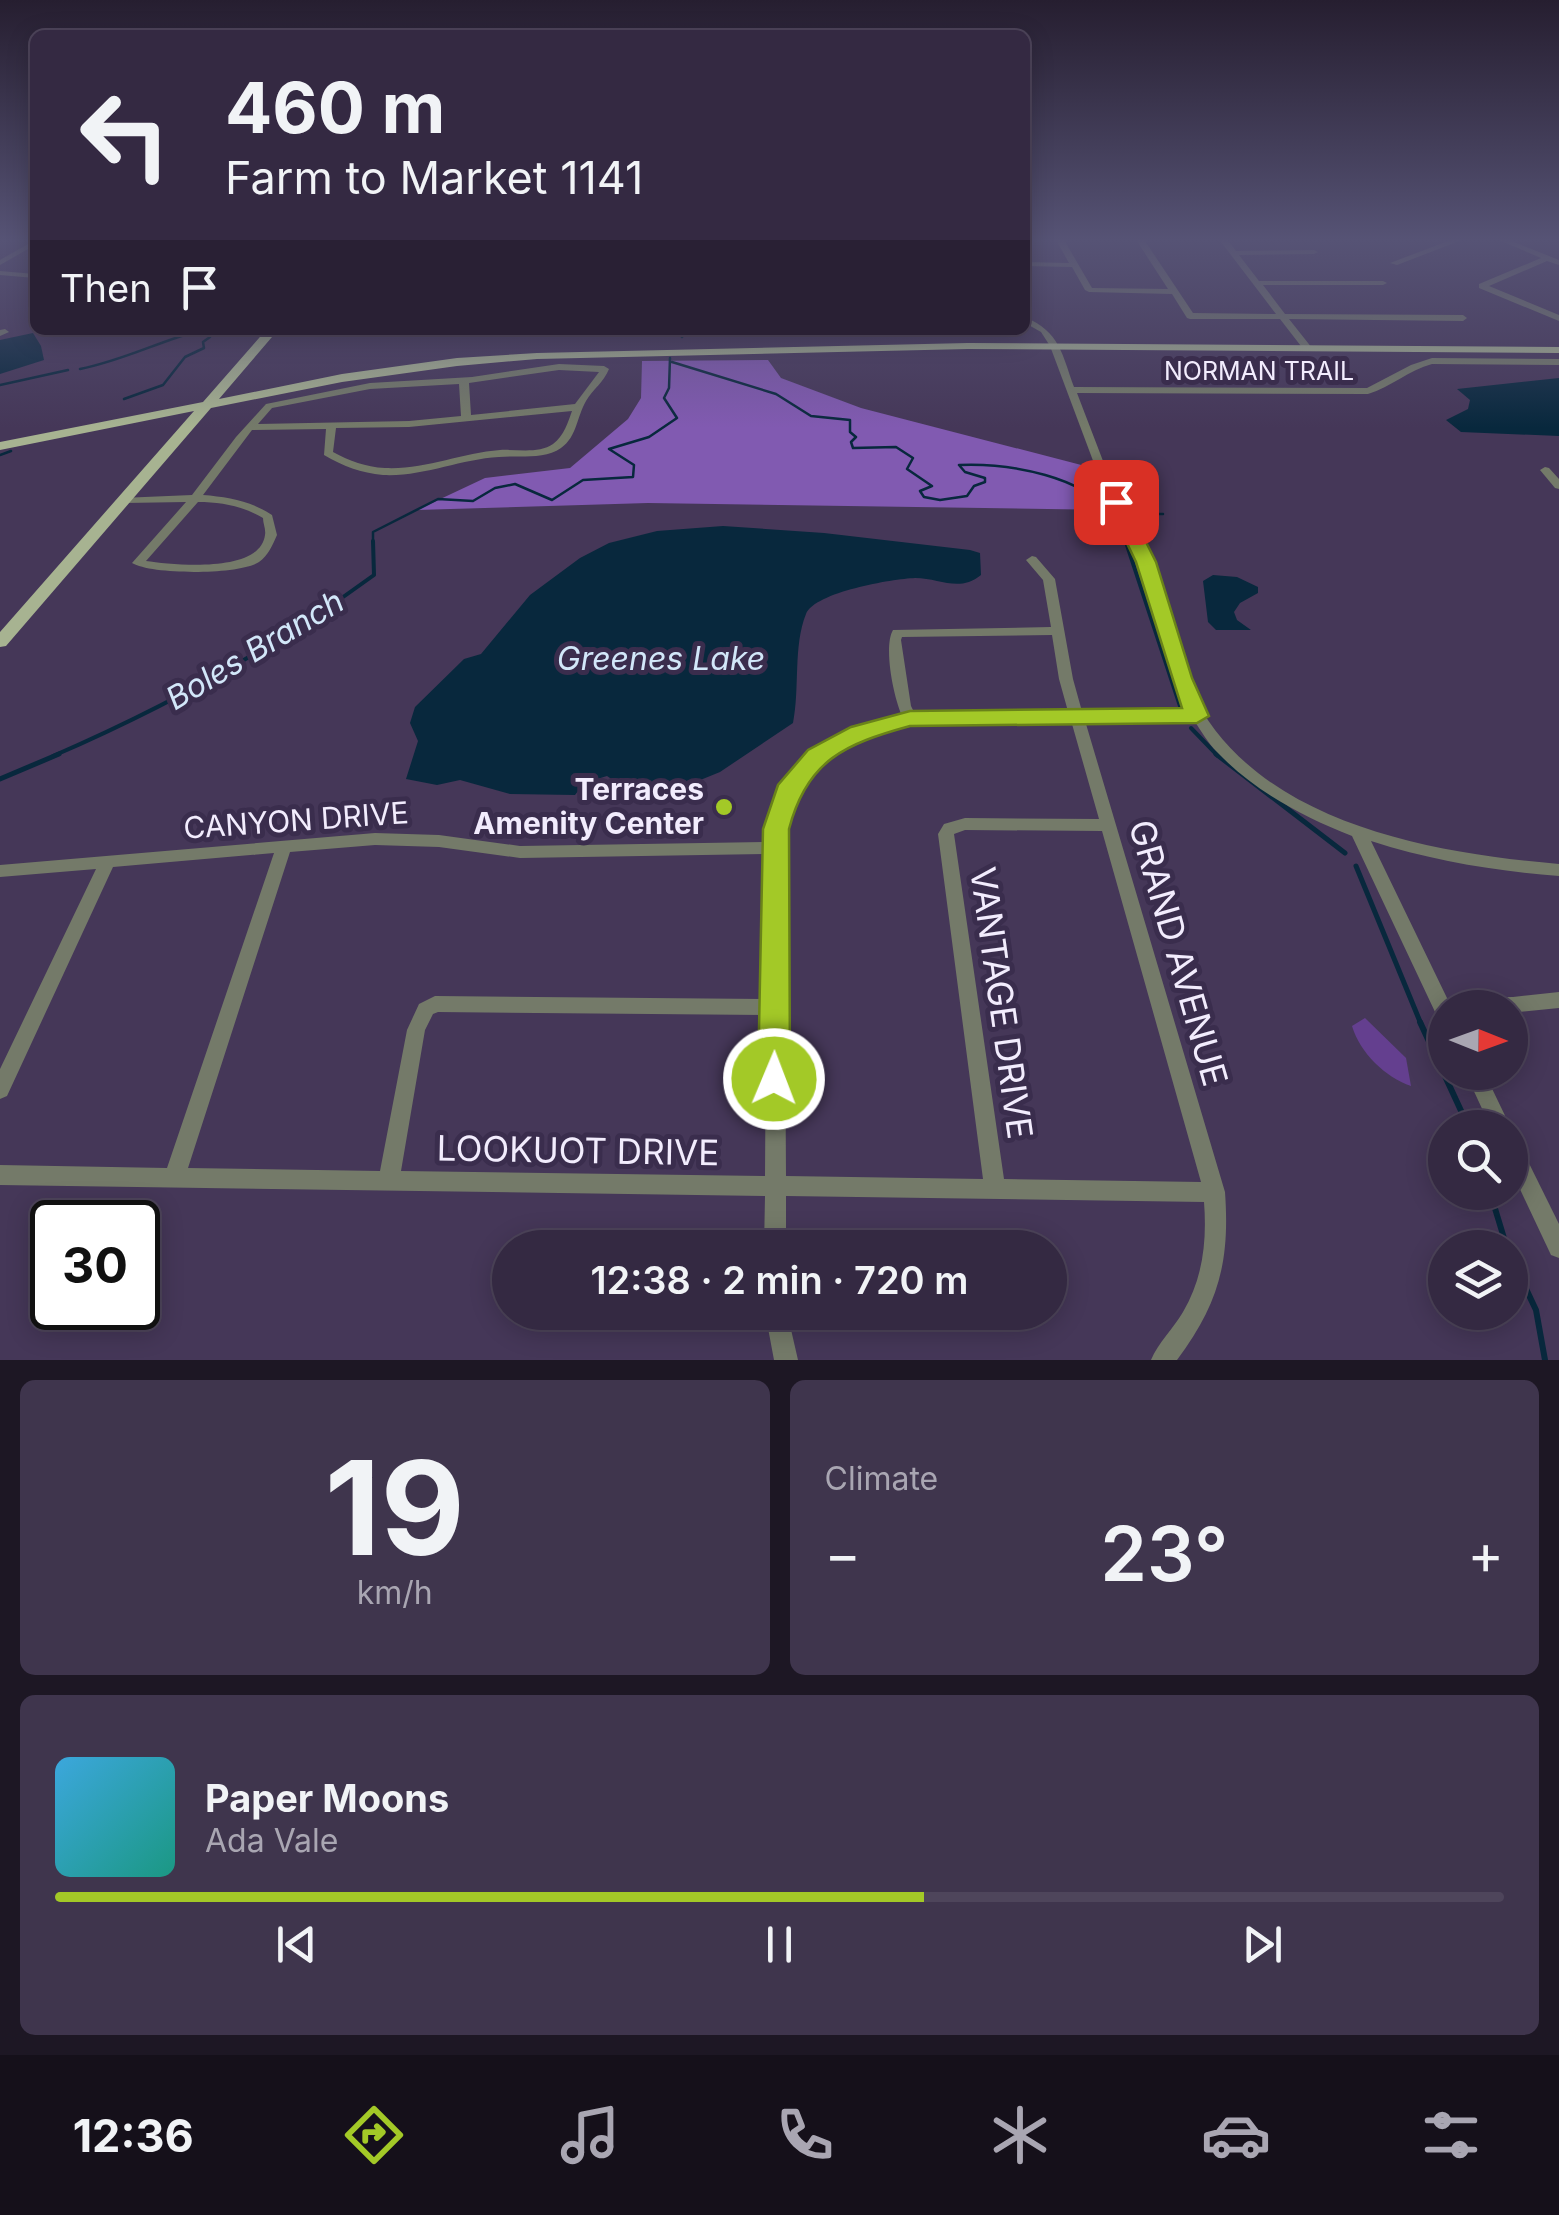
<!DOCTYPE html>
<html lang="en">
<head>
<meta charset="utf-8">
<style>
  body { margin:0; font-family:Inter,sans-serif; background:#3f354d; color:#f1f3f6; height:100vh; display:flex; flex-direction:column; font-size:38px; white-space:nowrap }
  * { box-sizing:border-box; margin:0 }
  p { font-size:32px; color:#a9a6b2 }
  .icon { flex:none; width:55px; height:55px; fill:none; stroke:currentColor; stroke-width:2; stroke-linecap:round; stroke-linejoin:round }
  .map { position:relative; height:1360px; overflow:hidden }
  .details { display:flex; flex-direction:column; gap:20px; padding:20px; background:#1d1724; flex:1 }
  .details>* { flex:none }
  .banner { position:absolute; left:30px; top:30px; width:1000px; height:305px; border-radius:15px; box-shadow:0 5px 25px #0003,0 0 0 2px #4e455b; background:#342942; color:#f1f3f6; overflow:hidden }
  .needle { width:65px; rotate:91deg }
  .controls { position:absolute; left:1428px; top:990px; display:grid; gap:20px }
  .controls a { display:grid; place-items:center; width:100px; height:100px; border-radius:50%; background:#342942; box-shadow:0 5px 25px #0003,0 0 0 2px #4e455b; font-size:50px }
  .speed { position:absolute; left:30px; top:1200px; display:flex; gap:20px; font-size:50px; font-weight:700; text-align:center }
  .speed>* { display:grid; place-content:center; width:130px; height:130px; border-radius:50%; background:#342942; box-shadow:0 5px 25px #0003,0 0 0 2px #4e455b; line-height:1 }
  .speed .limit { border:5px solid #111; border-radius:15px; background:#fff; color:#111 }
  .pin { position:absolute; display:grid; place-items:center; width:85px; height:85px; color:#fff; margin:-42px; border-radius:20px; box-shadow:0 5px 15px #0006 }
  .me { position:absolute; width:110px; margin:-55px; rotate:1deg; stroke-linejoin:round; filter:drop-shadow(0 0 8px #0008) }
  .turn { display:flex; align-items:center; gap:35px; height:210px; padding:0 30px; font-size:45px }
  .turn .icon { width:130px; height:130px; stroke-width:2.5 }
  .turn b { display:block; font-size:70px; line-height:85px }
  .then { display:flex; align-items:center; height:95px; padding:0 30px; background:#0003; gap:20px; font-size:38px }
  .big { font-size:75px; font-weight:600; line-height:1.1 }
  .details .card { flex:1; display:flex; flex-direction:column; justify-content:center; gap:15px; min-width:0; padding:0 35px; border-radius:15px; background:#3f354d }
  .details .dial { align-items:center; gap:0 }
  .dial b { font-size:130px; line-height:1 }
  .song { display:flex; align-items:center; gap:30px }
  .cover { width:120px; height:120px; border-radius:15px; background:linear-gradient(135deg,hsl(200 70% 55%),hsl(170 70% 35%)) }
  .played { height:10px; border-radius:5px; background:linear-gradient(90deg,#a3c927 60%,#4e455b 60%) }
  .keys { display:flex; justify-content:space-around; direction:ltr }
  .heat { display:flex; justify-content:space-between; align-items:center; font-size:55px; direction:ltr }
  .details .tiles { flex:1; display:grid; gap:20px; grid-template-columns:1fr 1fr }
  .card:last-child { grid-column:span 2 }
  .trip { position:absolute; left:492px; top:1230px; width:575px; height:100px; border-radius:50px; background:#342942; box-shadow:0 5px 25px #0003,0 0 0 2px #4e455b; font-weight:600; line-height:100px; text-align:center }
  .tabs { display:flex; height:160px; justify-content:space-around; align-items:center; background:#15101a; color:#a9a6b2 }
  .tabs .icon { width:70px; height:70px }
  .tabs .on { color:#a3c927 }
  .tabs b { font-size:45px; color:#f1f3f6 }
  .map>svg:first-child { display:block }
  .green { fill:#643f8f }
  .forest { fill:#815ab1 }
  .water { fill:#08283d }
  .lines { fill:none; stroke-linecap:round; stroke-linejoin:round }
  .stream-far3 { stroke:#08283d; stroke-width:2.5 }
  .stream-far2 { stroke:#08283d; stroke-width:4 }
  .stream-far1 { stroke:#08283d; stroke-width:5 }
  .stream { stroke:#08283d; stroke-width:6 }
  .minor { fill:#747a69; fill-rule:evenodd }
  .major { fill:#a7b391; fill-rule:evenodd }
  .route { fill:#a3c927; stroke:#6a8319; stroke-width:2.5 }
  .poi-dot { fill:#a3c927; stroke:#3a2d4d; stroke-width:4 }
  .labels { text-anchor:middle; stroke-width:10; stroke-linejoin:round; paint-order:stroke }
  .far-street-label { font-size:25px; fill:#f2ecfd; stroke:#3a2d4d }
  .poi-label { font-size:30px; font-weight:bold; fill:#f2ecfd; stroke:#3a2d4d; text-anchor:end }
  .street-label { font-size:30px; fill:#f2ecfd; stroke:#3a2d4d }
  .water-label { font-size:32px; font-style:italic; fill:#d2e7f9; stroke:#3a2d4d }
  .near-street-label { font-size:35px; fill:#f2ecfd; stroke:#3a2d4d }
</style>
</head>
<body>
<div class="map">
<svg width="1559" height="1360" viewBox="0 0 1559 1360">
  <rect width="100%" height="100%" fill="#453758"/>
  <path class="green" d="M1365 1018 1406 1058 1411 1086C1385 1077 1360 1053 1352 1026Z"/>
  <polygon class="forest" points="768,360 781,378 861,408 1089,467 1112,510 648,503 417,510 485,478 570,468 628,419 641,398 642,361"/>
  <g class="water">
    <polygon points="33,333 41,346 44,360 0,374 0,340"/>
    <polygon points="1559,378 1559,436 1461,432 1446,420 1468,409 1470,400 1457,389"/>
    <path d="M723 526 824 533 970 550 980 553 981 575C959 593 940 578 915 578 892 579 815 592 806 614 793 646 800 688 793 723L720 772 693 783 636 791 618 801 613 800 616 782 607 776 584 783 575 795 510 794 460 780 437 785 406 779 418 741 410 723 415 707 464 659 481 654 530 595 580 558 609 543 657 531Z"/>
    <polygon points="1213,575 1237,577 1258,587 1258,593 1240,603 1234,612 1237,620 1251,630 1216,630 1208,622 1203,581"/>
  </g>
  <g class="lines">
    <g class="stream-far3">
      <polyline points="682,337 688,330"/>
      <path d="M672 362 776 394 811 416 850 420V432L856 437 851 442 853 448 896 447 913 458 907 469 932 486 920 491 924 497 940 500 967 496 974 486 985 482V478L965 472 959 465C1007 463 1089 475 1115 521"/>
      <path d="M80 369C122 361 160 341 201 330"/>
      <polyline points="0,385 68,370"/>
      <polyline points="124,399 163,385 185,357 204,348 203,342 210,337 201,331"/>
      <polyline points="0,455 11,451"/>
      <polyline points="1136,514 1163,514"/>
      <polyline points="373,543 373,532 438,499 473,501 495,488 515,484 552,500 583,480 633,477 634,465 609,449 649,437 677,418 664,398 669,388 670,358"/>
    </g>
    <g class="stream-far2">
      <polyline points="1127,545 1182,712"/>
      <polyline points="1191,728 1218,756"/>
      <path d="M53 756C168 706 273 649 374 575L373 541"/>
    </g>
    <g class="stream-far1">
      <polyline points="1216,754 1345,853"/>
      <polyline points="0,779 59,754"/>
      <polyline points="1356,866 1421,1024"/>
    </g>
    <g class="stream">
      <polyline points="1420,1022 1469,1128"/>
      <polyline points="1490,1192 1507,1248"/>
      <polyline points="1510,1255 1536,1310 1545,1360"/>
    </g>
    <g class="minor">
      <polygon points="1055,238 1063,238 1092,288 1168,289 1135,238 1143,238 1193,313 1276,314 1218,238 1226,238 1236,251 1314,250 1318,252 1314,254 1239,255 1259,281 1383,281 1387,283 1383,285 1263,285 1285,314 1463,315 1467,318 1463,321 1289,319 1312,348 1307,351 1304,350 1280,319 1190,319 1187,318 1172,294 1089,292 1085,290 1072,267 1025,266 1025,262 1069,263"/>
      <polygon points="1456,238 1467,238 1397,265 1390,263"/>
      <polygon points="1494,238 1504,238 1559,260 1559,265 1547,261 1489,286 1559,315 1559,321 1479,288 1479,284 1541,258"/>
      <polygon points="35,240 35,245 0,265 0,260"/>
      <polygon points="0,271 35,274 35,278 0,275"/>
      <path d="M1025 317C1060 332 1062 354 1074 387L1367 388 1411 365 1432 358 1559 359V365L1432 364C1409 370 1391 387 1368 394L1077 393 1108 474 1152 563 1191 690C1252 822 1429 853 1559 864V876C1495 871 1433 861 1371 841L1447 998 1513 997 1559 992V1008L1510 1013V1008H1445V1022L1438 1019 1436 1014 1352 836C1303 817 1254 791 1217 752 1208 743 1201 731 1194 720L1086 724 1225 1192C1230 1261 1219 1304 1177 1360H1151C1158 1343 1173 1329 1183 1312 1203 1278 1207 1241 1204 1202L786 1196V1248H764L765 1196 0 1185V1165L167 1168 274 853 113 867 7 1096 0 1099V1069L96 869 0 877V865L375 833 439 835 520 846 768 842C768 828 772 817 776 803 794 747 850 728 903 718 894 700 883 647 893 630L1051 627 1043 580 1026 560 1032 556 1036 557 1055 579 1073 679 1083 715 1188 711 1171 672 1140 563 1098 474 1050 346 1041 332 1025 323ZM1052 635 1059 679 1069 715 954 714 916 716 911 706 901 640 902 637ZM954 723 1072 724 1099 819 965 818 944 824 938 834 983 1179 786 1176 784 829C788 817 790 803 795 791 823 733 898 727 954 723ZM965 830 1102 831 1201 1182 1004 1179 954 834ZM375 845 439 847 520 858 768 854 766 999 435 996 419 1004 407 1030 380 1171 188 1168 290 852ZM438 1012 766 1015 765 1176 401 1171 425 1030 433 1014Z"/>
      <polygon points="0,330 5,329 9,332 0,336"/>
      <path d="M559 364 604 366 609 369C604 382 593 389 586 401 577 416 577 437 561 448 544 460 518 455 499 457 460 459 423 477 383 475 361 473 343 466 324 455L326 429 252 430 203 495C228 497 251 501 272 515L277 535C273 544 268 556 259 562 239 575 152 575 132 563L186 502 125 503 119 500 121 498 192 495 236 437 266 404 370 383 472 377ZM559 370 599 372 575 404 471 415 469 383ZM459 384 461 416 409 421 258 424 272 408 370 389ZM572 411C568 422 564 436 553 444 539 454 516 449 500 450 461 453 424 470 385 468 365 467 350 461 333 452L336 428 409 427ZM198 502C221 502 243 506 263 518 263 524 266 529 265 535 260 574 174 565 146 561Z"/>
      <polygon points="1545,467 1549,468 1559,479 1559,489 1555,488 1540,470"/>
      <polygon points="1465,1072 1484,1072 1511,1128 1510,1130 1510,1128 1491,1128"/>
      <polygon points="1510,1137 1517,1139 1559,1224 1559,1258 1551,1255 1510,1168"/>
      <polygon points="765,1312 787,1312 798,1360 774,1360"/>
    </g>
    <polygon class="major" points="266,330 278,330 219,399 342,374 457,358 537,353 968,343 1559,347 1559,353 968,349 537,359 457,366 342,382 211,408 6,646 0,647 0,632 194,411 0,450 0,442 203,402"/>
  </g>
  <linearGradient id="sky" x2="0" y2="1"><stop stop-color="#261e30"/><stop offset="0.56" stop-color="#565375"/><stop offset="1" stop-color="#565375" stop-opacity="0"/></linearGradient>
  <rect width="1559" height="428" fill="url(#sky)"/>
  <path class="route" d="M1116 496 1126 502 1156 562 1192 678 1209 716 1197 723 910 726C845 744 807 760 789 829L790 1079 785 1089 774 1093 763 1089 758 1079 763 829 778 785 808 750 851 727 910 711 1182 708 1136 562 1107 502Z"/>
  <circle class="poi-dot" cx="724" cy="807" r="10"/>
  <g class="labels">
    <g class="far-street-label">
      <text x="1259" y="380">NORMAN TRAIL</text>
    </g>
    <g class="poi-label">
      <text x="704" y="800">Terraces<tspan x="704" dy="34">Amenity Center</tspan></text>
    </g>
    <g class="street-label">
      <text transform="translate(296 821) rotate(-4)" y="10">CANYON DRIVE</text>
    </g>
    <g class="water-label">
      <text transform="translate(255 650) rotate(-31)" y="11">Boles Branch</text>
      <text x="661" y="670">Greenes Lake</text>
    </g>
    <g class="near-street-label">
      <text transform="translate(1178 953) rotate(74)" y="12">GRAND AVENUE</text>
      <text transform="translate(1001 1003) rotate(82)" y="12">VANTAGE DRIVE</text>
      <text transform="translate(578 1151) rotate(1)" y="12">LOOKUOT DRIVE</text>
    </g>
  </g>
</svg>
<div class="controls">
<a><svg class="needle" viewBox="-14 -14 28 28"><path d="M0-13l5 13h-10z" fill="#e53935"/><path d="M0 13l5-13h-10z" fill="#a9a6b2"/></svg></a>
<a><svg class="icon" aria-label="search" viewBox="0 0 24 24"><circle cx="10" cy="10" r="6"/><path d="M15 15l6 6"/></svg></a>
<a><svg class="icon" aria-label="layers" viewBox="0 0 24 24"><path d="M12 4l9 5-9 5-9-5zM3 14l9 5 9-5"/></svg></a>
</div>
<div class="speed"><div class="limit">30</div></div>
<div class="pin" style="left:1116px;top:502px;background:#d93025"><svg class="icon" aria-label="arrive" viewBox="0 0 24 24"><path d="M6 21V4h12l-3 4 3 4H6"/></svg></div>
<svg class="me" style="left:774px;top:1079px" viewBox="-20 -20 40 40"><circle r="17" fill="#a3c927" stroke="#fff" stroke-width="3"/><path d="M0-11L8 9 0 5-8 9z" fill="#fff"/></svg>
<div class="trip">12:38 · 2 min · 720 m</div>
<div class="banner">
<div class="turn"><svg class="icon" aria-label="left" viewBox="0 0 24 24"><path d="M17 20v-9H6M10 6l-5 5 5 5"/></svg><div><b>460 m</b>Farm to Market 1141</div></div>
<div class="then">Then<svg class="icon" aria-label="arrive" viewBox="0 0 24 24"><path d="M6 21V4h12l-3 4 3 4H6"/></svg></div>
</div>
</div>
<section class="details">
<div class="tiles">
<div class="card dial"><b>19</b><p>km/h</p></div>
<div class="card"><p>Climate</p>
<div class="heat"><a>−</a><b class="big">23°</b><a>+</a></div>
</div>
<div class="card">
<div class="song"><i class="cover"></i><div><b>Paper Moons</b><p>Ada Vale</p></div></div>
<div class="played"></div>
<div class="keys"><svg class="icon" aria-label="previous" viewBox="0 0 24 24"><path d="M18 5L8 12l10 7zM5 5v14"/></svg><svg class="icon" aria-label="pause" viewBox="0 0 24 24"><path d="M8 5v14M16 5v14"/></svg><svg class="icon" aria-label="next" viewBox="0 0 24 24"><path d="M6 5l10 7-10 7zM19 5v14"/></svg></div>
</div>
</div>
</section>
<nav class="tabs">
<b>12:36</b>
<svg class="icon on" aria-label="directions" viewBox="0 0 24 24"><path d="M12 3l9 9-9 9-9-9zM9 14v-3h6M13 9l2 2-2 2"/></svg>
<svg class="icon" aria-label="music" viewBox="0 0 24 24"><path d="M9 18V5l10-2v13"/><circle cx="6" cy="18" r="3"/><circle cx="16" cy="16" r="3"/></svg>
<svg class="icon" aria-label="phone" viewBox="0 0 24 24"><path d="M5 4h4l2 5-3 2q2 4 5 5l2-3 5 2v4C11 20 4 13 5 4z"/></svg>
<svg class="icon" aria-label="climate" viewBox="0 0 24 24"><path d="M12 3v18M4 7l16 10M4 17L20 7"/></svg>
<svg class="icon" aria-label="car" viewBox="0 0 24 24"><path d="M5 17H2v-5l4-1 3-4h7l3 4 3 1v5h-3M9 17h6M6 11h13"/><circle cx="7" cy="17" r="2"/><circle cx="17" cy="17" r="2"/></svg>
<svg class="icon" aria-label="filters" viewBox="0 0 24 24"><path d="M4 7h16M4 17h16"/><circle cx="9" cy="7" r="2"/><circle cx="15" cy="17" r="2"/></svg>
</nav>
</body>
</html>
